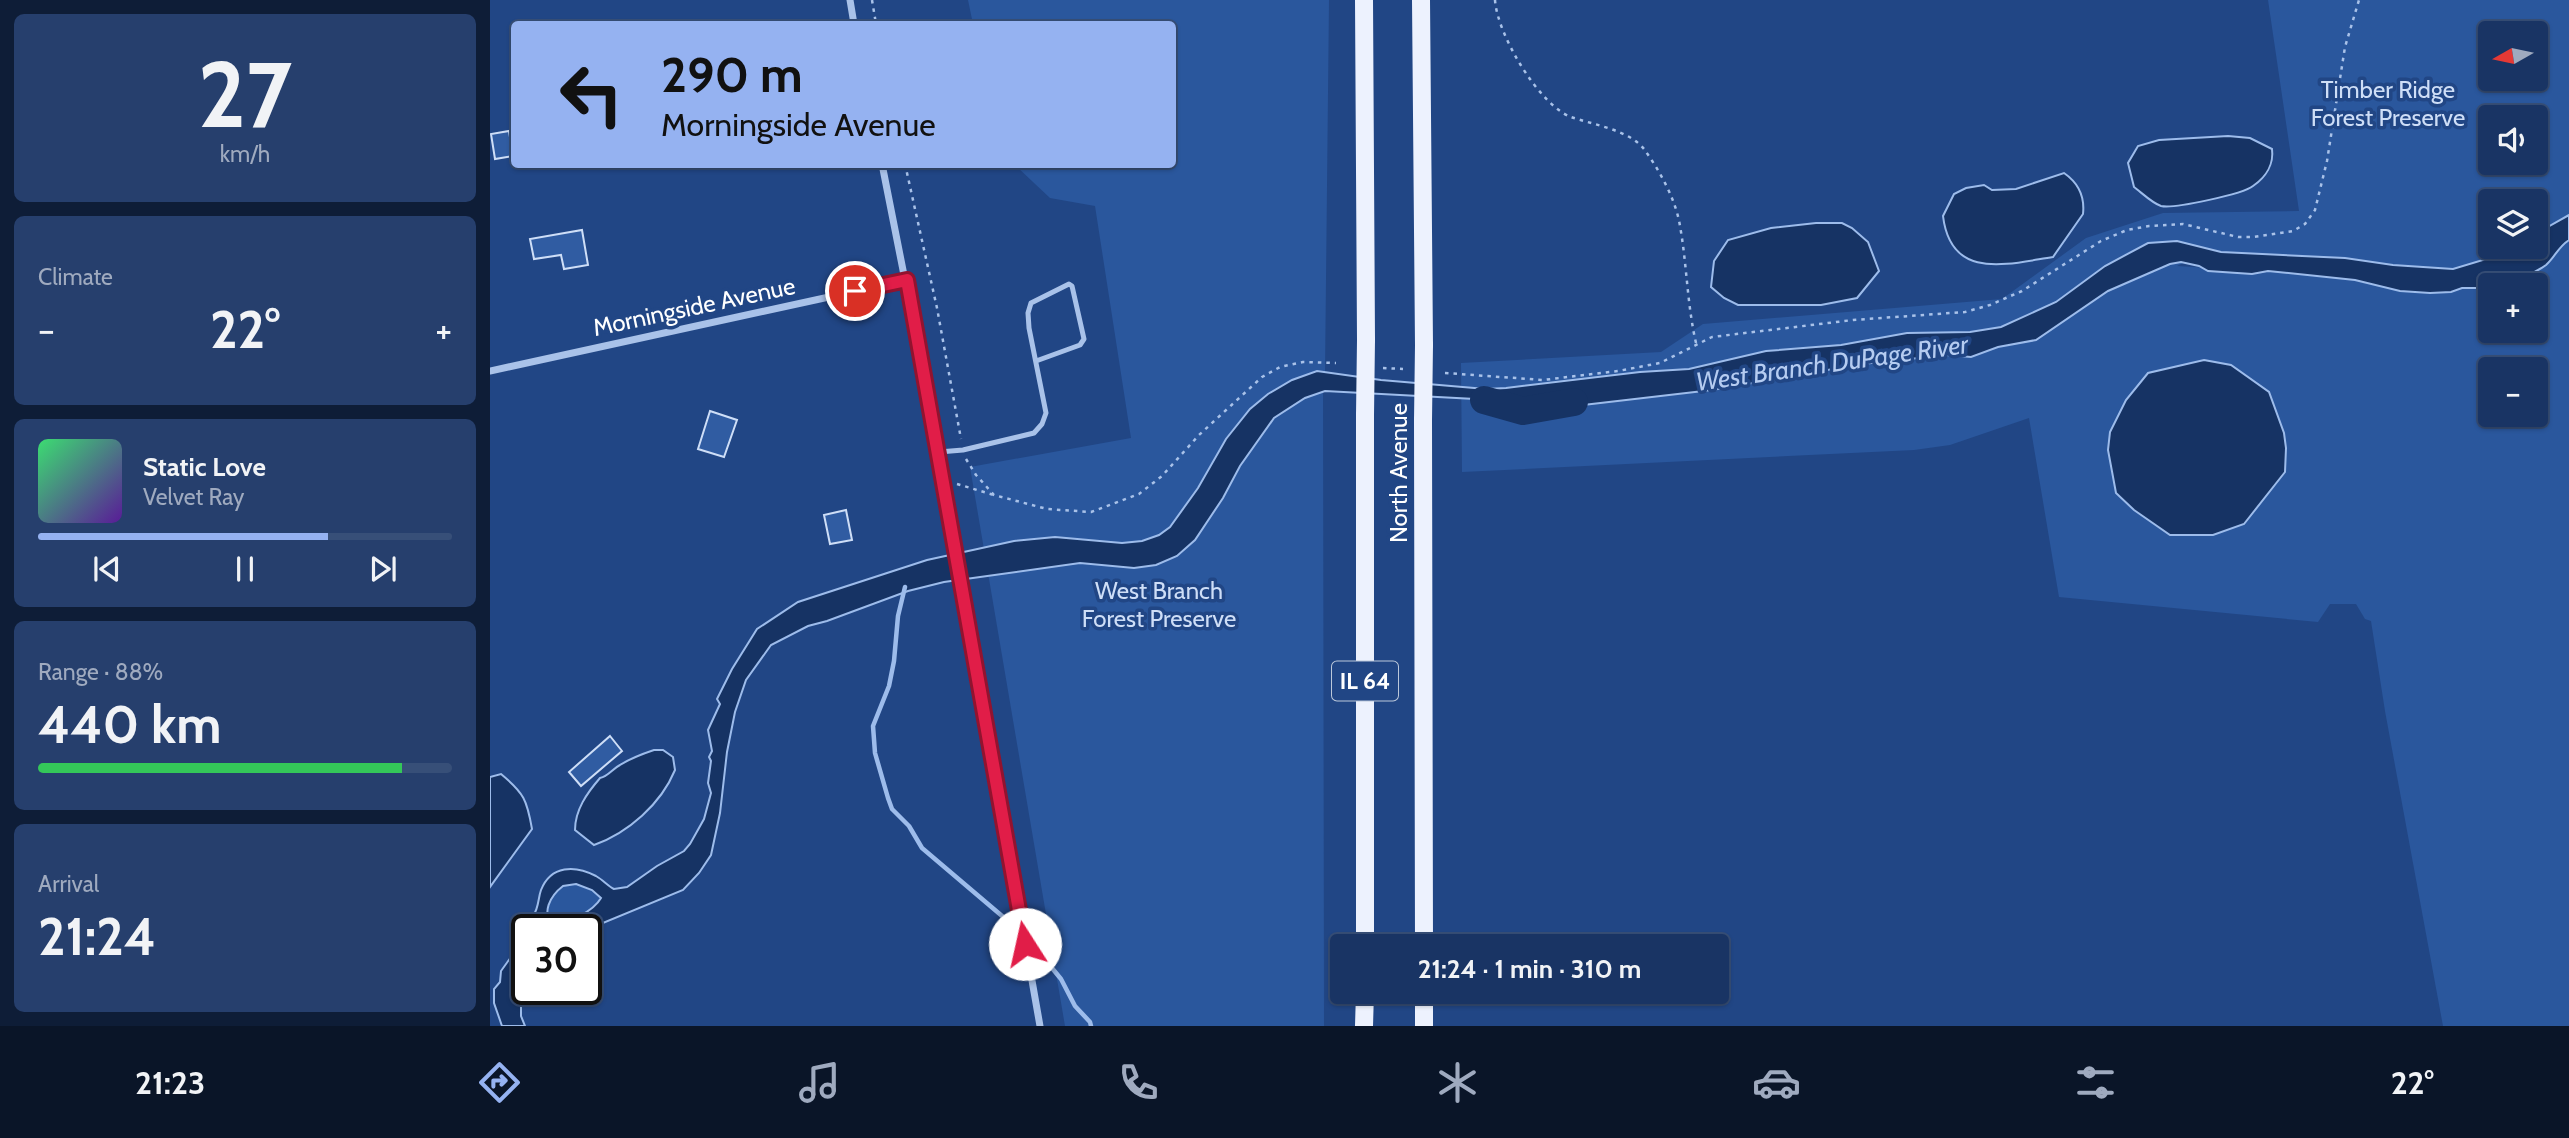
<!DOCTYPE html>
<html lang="en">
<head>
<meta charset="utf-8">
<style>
  body { margin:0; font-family:Cabin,sans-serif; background:#263f6d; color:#f1f3f6; height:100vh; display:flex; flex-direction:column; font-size:26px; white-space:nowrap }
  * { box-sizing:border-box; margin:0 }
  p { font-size:23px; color:#9faabf }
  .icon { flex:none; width:38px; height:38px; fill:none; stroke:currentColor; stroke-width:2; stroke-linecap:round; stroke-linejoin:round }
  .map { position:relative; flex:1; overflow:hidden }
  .sheet { display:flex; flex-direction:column; gap:14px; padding:14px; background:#0e1d37; width:490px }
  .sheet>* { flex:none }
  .banner { position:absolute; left:21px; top:21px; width:665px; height:147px; border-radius:7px; box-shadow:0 2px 5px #0004,0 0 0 2px #374f78; background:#95b2f1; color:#111; overflow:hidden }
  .needle { width:46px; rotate:261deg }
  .buttons { position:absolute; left:1988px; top:21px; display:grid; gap:14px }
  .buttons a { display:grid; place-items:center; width:70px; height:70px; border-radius:7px; background:#193464; box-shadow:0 2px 5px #0004,0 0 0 2px #374f78; font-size:35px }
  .speed { position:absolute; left:21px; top:914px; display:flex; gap:14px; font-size:35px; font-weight:700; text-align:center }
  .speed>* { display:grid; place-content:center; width:91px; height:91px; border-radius:50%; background:#193464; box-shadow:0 2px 5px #0004,0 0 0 2px #374f78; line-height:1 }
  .speed .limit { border:4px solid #111; border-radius:10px; background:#fff; color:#111 }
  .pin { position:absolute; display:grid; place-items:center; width:60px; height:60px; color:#fff; margin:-30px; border:4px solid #fff; border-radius:50%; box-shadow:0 2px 7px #0007 }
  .me { position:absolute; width:77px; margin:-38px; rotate:350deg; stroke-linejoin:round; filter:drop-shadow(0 0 5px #0008) }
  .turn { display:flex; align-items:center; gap:24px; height:147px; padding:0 35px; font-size:32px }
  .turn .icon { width:91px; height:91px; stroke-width:2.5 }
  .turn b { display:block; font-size:49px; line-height:60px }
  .big { font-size:52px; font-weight:700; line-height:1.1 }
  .sheet .widget { flex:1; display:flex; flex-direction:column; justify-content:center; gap:10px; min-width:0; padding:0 24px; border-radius:10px; background:#263f6d }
  .sheet .dial { align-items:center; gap:0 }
  .dial b { font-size:91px; line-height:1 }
  .song { display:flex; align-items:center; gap:21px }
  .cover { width:84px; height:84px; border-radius:10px; background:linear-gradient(135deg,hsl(140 70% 55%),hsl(270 70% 35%)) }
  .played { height:7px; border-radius:4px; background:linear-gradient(90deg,#95b2f1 70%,#374f78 70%) }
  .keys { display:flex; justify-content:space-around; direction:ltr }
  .heat { display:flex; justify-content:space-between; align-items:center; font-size:38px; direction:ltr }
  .charge { height:10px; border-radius:5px; background:linear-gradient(90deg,#34c759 88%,#374f78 0) }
  .trip { position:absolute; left:840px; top:934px; width:399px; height:70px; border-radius:7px; background:#193464; box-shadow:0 2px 5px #0004,0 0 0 2px #374f78; font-weight:700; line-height:70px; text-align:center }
  .dock { display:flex; height:112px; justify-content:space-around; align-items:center; background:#0a1528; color:#9faabf }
  .dock .icon { width:49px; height:49px }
  .dock .selected { color:#95b2f1 }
  .dock b { font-size:32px; color:#f1f3f6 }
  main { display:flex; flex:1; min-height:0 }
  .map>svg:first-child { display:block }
  .green { fill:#2a579d; fill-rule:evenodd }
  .water { fill:#163364; stroke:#9dbceb; stroke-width:2; fill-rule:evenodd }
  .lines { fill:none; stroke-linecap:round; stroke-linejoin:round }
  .stream { stroke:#9dbceb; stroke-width:4.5 }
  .river { stroke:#163364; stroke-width:28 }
  .building { fill:#305ca2; stroke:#cedef7; stroke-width:2 }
  .path { stroke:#a9c2e9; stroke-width:2.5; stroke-dasharray:3.5 5; stroke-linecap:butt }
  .service { stroke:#a9c2e9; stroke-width:5 }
  .minor { stroke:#a9c2e9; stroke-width:7 }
  .primary { stroke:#edf2fe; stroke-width:18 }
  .primary-bridge { stroke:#edf2fe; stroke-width:18 }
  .route-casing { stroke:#92132f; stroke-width:18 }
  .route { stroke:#e11d48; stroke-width:12 }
  .labels { text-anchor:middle; stroke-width:7; stroke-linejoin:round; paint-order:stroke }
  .shield { fill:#214685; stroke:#bcc8da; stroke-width:2 }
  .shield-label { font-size:23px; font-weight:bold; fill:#fff }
  .park-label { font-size:24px; fill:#cedef7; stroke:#214685 }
  .street-label { font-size:24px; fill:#fff; stroke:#214685 }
  .water-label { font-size:26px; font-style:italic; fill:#b5ccf1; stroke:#214685 }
</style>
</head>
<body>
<main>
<section class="sheet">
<div class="widget dial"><b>27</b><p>km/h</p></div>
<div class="widget"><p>Climate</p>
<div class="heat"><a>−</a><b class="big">22°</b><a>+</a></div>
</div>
<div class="widget">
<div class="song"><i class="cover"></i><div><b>Static Love</b><p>Velvet Ray</p></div></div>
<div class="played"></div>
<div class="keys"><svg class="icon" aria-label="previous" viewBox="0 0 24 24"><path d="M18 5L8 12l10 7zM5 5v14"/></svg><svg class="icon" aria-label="pause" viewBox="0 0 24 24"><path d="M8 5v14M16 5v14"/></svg><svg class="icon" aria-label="next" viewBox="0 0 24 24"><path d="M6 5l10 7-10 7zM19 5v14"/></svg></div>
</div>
<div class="widget"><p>Range · 88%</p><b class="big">440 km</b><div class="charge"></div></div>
<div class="widget"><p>Arrival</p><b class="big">21:24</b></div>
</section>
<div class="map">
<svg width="2079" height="1026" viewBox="0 0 2079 1026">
  <rect width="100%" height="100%" fill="#214685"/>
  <g class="green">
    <polygon points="478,0 839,0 835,373 833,373 834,1026 575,1026 480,467 641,438 605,206 560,198 525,165 682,164 682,24 483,24"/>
    <path d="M1778 0H2079V1026H1953L1895 711 1881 621 1875 619 1866 604H1840L1828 622 1569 597 1539 418 1460 445 1424 450 972 472 971 363 1171 352 1213 324 1512 299 1596 238 1673 213 1809 211ZM2000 33H2046V79H2000ZM2000 117H2046V163H2000ZM2000 201H2046V247H2000ZM1697 261 1819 274 1687 266ZM2000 285H2046V331H2000ZM2000 369H2046V415H2000Z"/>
    <path d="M86 884 102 890 111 898C103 912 79 923 63 926 51 912 60 896 73 886Z"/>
  </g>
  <g class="water">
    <path d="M1738 136 1760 138 1782 149C1784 164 1776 177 1763 186 1753 194 1684 209 1671 206 1662 203 1652 193 1644 187L1638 163 1648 146 1669 140Z"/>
    <path d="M1574 173C1587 182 1595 196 1593 214L1563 257C1517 264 1461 281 1453 216L1464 194 1476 188 1494 185 1502 190 1526 189Z"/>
    <path d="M2079 215V240C2068 247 2065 257 2056 265 2043 275 2023 280 2007 285H2000V288H1972L1961 292 1940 293 1910 291 1865 280 1778 271 1762 274 1718 271 1709 266 1691 262 1680 264 1618 291 1546 340 1508 347 1481 357 1458 355 1372 364 1222 390 1076 407H1044L1016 413 1004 411 985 399 835 391 815 398 784 418 750 466 733 498 705 540 687 556 666 565 644 568 590 563 454 582 418 591 337 621 318 626 281 645 256 680 245 712 237 752 230 813 221 855 209 873 193 890 96 930 37 929V970L32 977 31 993V1016L35 1026H12L4 1003V989L10 982 11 971 31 943V928C35 922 39 921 43 916 49 908 48 898 51 890 61 865 85 865 106 876 113 880 118 886 124 889L137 887 167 866 194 851 200 844 214 819 221 793 218 783 221 761 219 757 222 751 218 730 230 704 227 699 242 669 267 629 308 602 437 560 524 541 565 537 632 543 652 541 669 535 680 527 708 488 736 439 760 409 778 394 802 380 827 371 891 380 996 389 1016 388 1150 372 1199 369 1276 351 1351 345 1417 333 1480 332 1511 327 1566 302 1615 266 1658 243 1687 241 1731 252 1855 258 1903 265 1963 269 2036 247H2046V239L2056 228ZM86 884 102 890 111 898C103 912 78 923 63 926 51 913 60 896 73 886Z"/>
    <polygon points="1326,223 1352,223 1362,228 1378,242 1389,271 1367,298 1331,305 1248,305 1234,298 1221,287 1224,261 1238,240 1281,228"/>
    <polygon points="1714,360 1741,365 1779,392 1794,433 1796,448 1795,472 1754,524 1723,535 1680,535 1644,510 1626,493 1618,450 1620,432 1636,400 1658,373"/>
    <path d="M164 750H173L183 757 185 770C171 804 138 833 104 845L85 830C85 810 97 793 110 778 119 776 122 769 130 765 141 758 152 754 164 750Z"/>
    <path d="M11 774C34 793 37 800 42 829L0 887V777Z"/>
  </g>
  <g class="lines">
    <g class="stream">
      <polyline points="415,587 408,616 404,661 399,686 383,726 385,753 398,798 402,809 419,826 432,848 525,927"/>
      <polyline points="548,951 571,979 585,1006 600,1022 601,1026"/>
    </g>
    <polyline class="river" points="994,400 1033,411 1084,402"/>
  </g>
  <g class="building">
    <polygon points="19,131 23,156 5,159 1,134"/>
    <polygon points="92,230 98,265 74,269 71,255 44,259 40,239"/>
    <polygon points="220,411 247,420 234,457 208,449"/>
    <polygon points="356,510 362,540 340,544 334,515"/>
    <polygon points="120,736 132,751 91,786 79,772"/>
  </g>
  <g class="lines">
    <g class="path">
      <polyline points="382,0 386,24"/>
      <path d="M1005 0C1007 34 1049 105 1081 117 1104 125 1139 130 1154 149 1170 171 1186 200 1190 226 1197 265 1197 304 1206 343"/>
      <polyline points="415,164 447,308 471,439"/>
      <polyline points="893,368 913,369"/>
      <polyline points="955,373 1053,380 1128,371 1170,363 1222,337 1363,320 1475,312 1500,305 1532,291 1611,241 1637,230 1659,226 1693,224 1748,237 1764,237 1803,231 1815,224 1825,210 1837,161 1855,47 1869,0"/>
      <polyline points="476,459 486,475 504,495 557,509 601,512 649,494 672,476 709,435 772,377 790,367 813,362 846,363"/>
      <polyline points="467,484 504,495"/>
    </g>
    <polyline class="service" points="449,452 473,450 544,433 552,424 556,413 539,328 538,313 541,303 579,284 582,286 594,339 590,345 546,361"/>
    <g class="minor">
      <polyline points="360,0 364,24"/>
      <polyline points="392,164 449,452 550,1026"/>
      <polyline points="0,371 417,280"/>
    </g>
    <g class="primary">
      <polyline points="874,0 876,340"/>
      <polyline points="931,0 934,345"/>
      <polyline points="933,420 934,947"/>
      <polyline points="875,947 875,415"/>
      <polyline points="934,992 934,1026"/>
      <polyline points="874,1026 875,992"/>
    </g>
    <g class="primary-bridge">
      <polyline points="875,415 876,340"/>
      <polyline points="933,420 934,345"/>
    </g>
  </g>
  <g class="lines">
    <g class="route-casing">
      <polyline id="route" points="365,291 417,280 535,944"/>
    </g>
    <use href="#route" class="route"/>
  </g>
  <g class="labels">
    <rect class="shield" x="842" y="661.5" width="66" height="39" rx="5"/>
    <g class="shield-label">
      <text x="875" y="689">IL 64</text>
    </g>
    <g class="park-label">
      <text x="1898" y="98">Timber Ridge<tspan x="1898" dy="28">Forest Preserve</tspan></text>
      <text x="669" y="599">West Branch<tspan x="669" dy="28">Forest Preserve</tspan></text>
    </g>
    <g class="street-label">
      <text transform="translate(204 307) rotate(-12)" y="8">Morningside Avenue</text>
      <text transform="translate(909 473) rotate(-90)" y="8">North Avenue</text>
    </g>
    <g class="water-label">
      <text transform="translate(1342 363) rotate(-8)" y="9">West Branch DuPage River</text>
    </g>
  </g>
</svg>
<div class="buttons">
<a><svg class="needle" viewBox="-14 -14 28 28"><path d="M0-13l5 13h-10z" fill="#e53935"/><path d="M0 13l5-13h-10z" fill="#9faabf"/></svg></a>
<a><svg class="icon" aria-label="sound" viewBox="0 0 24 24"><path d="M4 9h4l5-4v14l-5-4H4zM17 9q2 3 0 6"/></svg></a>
<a><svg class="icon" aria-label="layers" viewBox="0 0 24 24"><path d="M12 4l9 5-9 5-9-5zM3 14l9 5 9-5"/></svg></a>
<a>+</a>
<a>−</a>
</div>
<div class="speed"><div class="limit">30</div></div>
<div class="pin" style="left:365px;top:291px;background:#d93025"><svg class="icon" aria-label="arrive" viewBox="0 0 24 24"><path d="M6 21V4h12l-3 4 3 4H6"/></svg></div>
<svg class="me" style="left:535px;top:944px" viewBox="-20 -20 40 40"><circle r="19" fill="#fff"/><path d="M0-13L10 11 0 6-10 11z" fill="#e11d48"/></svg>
<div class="trip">21:24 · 1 min · 310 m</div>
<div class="banner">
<div class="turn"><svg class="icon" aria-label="left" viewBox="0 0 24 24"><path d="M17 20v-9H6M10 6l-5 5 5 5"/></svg><div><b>290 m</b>Morningside Avenue</div></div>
</div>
</div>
</main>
<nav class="dock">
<b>21:23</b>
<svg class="icon selected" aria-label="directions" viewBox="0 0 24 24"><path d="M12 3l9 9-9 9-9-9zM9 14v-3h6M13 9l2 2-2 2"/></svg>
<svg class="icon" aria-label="music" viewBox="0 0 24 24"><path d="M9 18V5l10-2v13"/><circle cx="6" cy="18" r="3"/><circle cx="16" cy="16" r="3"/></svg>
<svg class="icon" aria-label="phone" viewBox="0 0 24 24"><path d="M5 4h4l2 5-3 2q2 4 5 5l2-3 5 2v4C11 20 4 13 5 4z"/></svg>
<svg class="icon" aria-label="climate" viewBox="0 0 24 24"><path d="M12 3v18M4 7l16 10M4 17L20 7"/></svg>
<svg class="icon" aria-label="car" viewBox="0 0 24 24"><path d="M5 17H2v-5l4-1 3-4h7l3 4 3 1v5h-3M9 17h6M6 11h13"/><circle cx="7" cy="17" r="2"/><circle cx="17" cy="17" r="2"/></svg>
<svg class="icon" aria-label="filters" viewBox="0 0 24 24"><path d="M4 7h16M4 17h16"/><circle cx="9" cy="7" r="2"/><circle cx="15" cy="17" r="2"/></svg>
<b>22°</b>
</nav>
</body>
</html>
